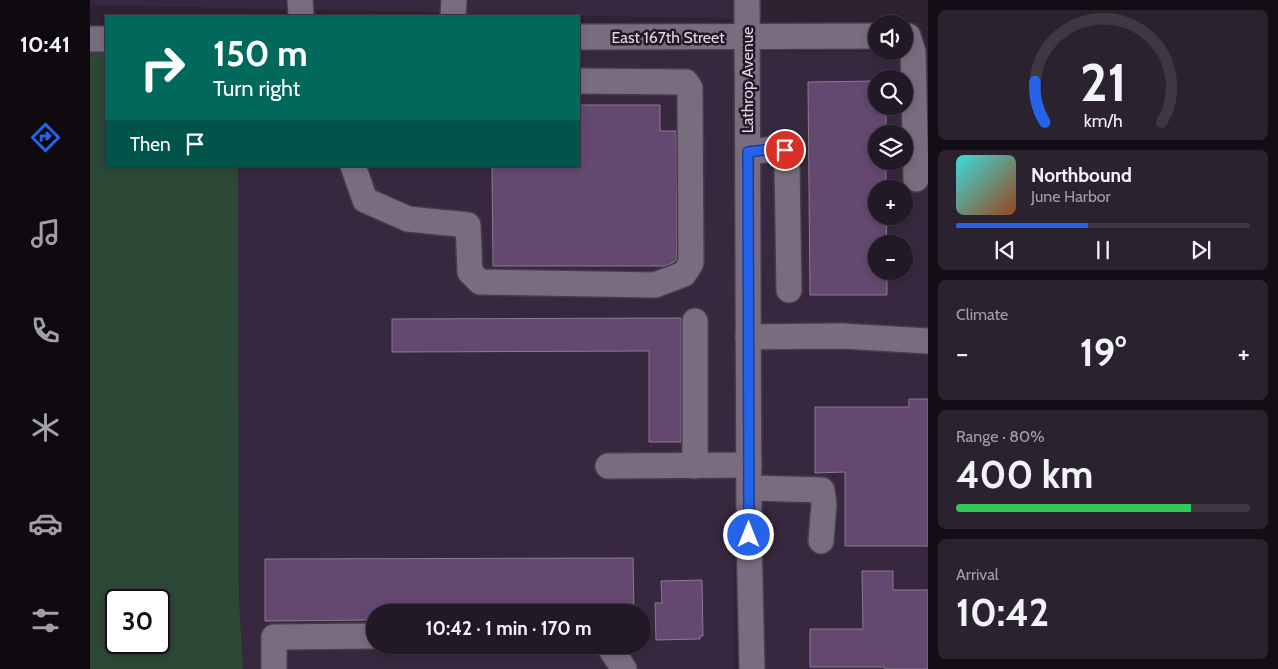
<!DOCTYPE html>
<html lang="en">
<head>
<meta charset="utf-8">
<style>
  body { margin:0; font-family:Cabin,sans-serif; background:#2a222e; color:#f1f3f6; height:100vh; display:flex; flex-direction:column; font-size:19px; white-space:nowrap }
  * { box-sizing:border-box; margin:0 }
  p { font-size:16px; color:#a2a0a7 }
  .icon { flex:none; width:28px; height:28px; fill:none; stroke:currentColor; stroke-width:2; stroke-linecap:round; stroke-linejoin:round }
  .map { position:relative; flex:1; overflow:hidden }
  .sheet { display:flex; flex-direction:column; gap:10px; padding:10px; background:#130e15; width:350px }
  .sheet>* { flex:none }
  .top-card { position:absolute; left:15px; top:15px; width:475px; height:152px; border-radius:0px; box-shadow:0 2px 8px #0003,0 0 0 1px #3f3843; background:#00695c; color:#fff; overflow:hidden }
  .controls { position:absolute; left:778px; top:15px; display:grid; gap:10px }
  .controls a { display:grid; place-items:center; width:45px; height:45px; border-radius:50%; background:#221926; box-shadow:0 2px 8px #0003,0 0 0 1px #3f3843; font-size:25px }
  .speed { position:absolute; left:15px; top:589px; display:flex; gap:10px; font-size:25px; font-weight:700; text-align:center }
  .speed>* { display:grid; place-content:center; width:65px; height:65px; border-radius:50%; background:#221926; box-shadow:0 2px 8px #0003,0 0 0 1px #3f3843; line-height:1 }
  .speed .limit { border:2px solid #111; border-radius:8px; background:#fff; color:#111 }
  .pin { position:absolute; display:grid; place-items:center; width:42px; height:42px; color:#fff; margin:-21px; border:2px solid #fff; border-radius:50%; box-shadow:0 1px 5px #0007 }
  .me { position:absolute; width:55px; margin:-28px; rotate:0deg; stroke-linejoin:round; filter:drop-shadow(0 0 4px #0008) }
  .turn { display:flex; align-items:center; gap:18px; height:105px; padding:0 25px; font-size:22px }
  .turn .icon { width:65px; height:65px; stroke-width:2.5 }
  .turn b { display:block; font-size:35px; line-height:42px }
  .then { display:flex; align-items:center; height:48px; padding:0 25px; background:#0003; gap:10px; font-size:19px }
  .big { font-size:38px; font-weight:700; line-height:1.1 }
  .sheet .widget { flex:1; display:flex; flex-direction:column; justify-content:center; gap:8px; min-width:0; padding:0 18px; border-radius:8px; background:#2a222e }
  .sheet .dial { align-items:center; gap:0 }
  .dial svg { height:130px; overflow:visible; fill:none; stroke:#3f3843; stroke-width:7; stroke-linecap:round; text-anchor:middle }
  .dial text { fill:#f1f3f6; stroke:none }
  .song { display:flex; align-items:center; gap:15px }
  .cover { width:60px; height:60px; border-radius:8px; background:linear-gradient(135deg,hsl(180 70% 55%),hsl(20 70% 35%)) }
  .played { height:5px; border-radius:2px; background:linear-gradient(90deg,#2563eb 45%,#3f3843 45%) }
  .keys { display:flex; justify-content:space-around; direction:ltr }
  .heat { display:flex; justify-content:space-between; align-items:center; font-size:28px; direction:ltr }
  .charge { height:8px; border-radius:4px; background:linear-gradient(90deg,#34c759 80%,#3f3843 0) }
  .trip { position:absolute; left:276px; top:604px; width:285px; height:50px; border-radius:25px; background:#221926; box-shadow:0 2px 8px #0003,0 0 0 1px #3f3843; font-weight:700; line-height:50px; text-align:center }
  main { display:flex; flex:1; min-height:0 }
  .tabs { display:flex; flex-direction:column; width:90px; justify-content:space-around; align-items:center; background:#0e0a0f; color:#a2a0a7 }
  .tabs .icon { width:35px; height:35px }
  .tabs .current { color:#2563eb }
  .tabs b { font-size:22px; color:#f1f3f6 }
  .map>svg:first-child { display:block }
  .built { fill:#38283f; fill-rule:evenodd }
  .green { fill:#2c4937; fill-rule:evenodd }
  .building { fill:#64486f; stroke:#897b8f }
  .lines { fill:none; stroke-linecap:round; stroke-linejoin:round }
  .minor-casing { stroke:#453c4a; stroke-width:28 }
  .minor { stroke:#7a6c7f; stroke-width:25 }
  .route-casing { stroke:#184099; stroke-width:12 }
  .route { stroke:#2563eb; stroke-width:9 }
  .labels { text-anchor:middle; stroke-width:5; stroke-linejoin:round; paint-order:stroke }
  .street-label { font-size:16px; fill:#dfd7e2; stroke:#231828 }
</style>
</head>
<body>
<main>
<nav class="tabs">
<b>10:41</b>
<svg class="icon current" aria-label="directions" viewBox="0 0 24 24"><path d="M12 3l9 9-9 9-9-9zM9 14v-3h6M13 9l2 2-2 2"/></svg>
<svg class="icon" aria-label="music" viewBox="0 0 24 24"><path d="M9 18V5l10-2v13"/><circle cx="6" cy="18" r="3"/><circle cx="16" cy="16" r="3"/></svg>
<svg class="icon" aria-label="phone" viewBox="0 0 24 24"><path d="M5 4h4l2 5-3 2q2 4 5 5l2-3 5 2v4C11 20 4 13 5 4z"/></svg>
<svg class="icon" aria-label="climate" viewBox="0 0 24 24"><path d="M12 3v18M4 7l16 10M4 17L20 7"/></svg>
<svg class="icon" aria-label="car" viewBox="0 0 24 24"><path d="M5 17H2v-5l4-1 3-4h7l3 4 3 1v5h-3M9 17h6M6 11h13"/><circle cx="7" cy="17" r="2"/><circle cx="17" cy="17" r="2"/></svg>
<svg class="icon" aria-label="filters" viewBox="0 0 24 24"><path d="M4 7h16M4 17h16"/><circle cx="9" cy="7" r="2"/><circle cx="15" cy="17" r="2"/></svg>
</nav>
<div class="map">
<svg width="838" height="669" viewBox="0 0 838 669">
  <rect width="100%" height="100%" fill="#2d2132"/>
  <g class="built">
    <polygon points="0,0 648,0 648,19 0,5"/>
    <path d="M489 51H644L645 669H153L149 599 148 166H489ZM285 612H552V645H285Z"/>
    <path d="M838 51V669H672L669 52ZM786 79H814V106H786ZM786 134H814V161H786ZM786 189H814V216H786ZM786 244H814V271H786Z"/>
  </g>
  <path class="green" d="M0 53H16V166H148L149 599 153 669H0ZM26 600H69V642H26Z"/>
  <g class="building">
    <polygon points="786,81 786,106 796,106 796,134 786,134 786,161 796,161 796,189 786,189 786,216 796,216 797,244 786,244 786,271 797,271 797,295 720,295 718,82"/>
    <polygon points="489,105 570,105 570,131 586,131 587,259 584,262 576,266 403,266 402,166 489,166"/>
    <polygon points="591,318 591,442 559,442 559,351 302,352 302,319"/>
    <polygon points="819,399 838,399 838,546 755,546 755,472 725,473 725,407 819,407"/>
    <polygon points="543,558 544,612 285,612 285,620 175,621 175,559"/>
    <polygon points="772,571 803,571 803,590 838,590 838,669 795,669 795,667 720,667 720,629 773,629"/>
    <polygon points="612,580 613,636 610,636 610,639 566,640 565,603 572,603 571,581"/>
  </g>
  <g class="lines">
    <g class="minor-casing">
      <g id="minor">
        <polyline points="210,0 211,16"/>
        <polyline points="657,0 659,535 662,669"/>
        <polyline points="363,16 364,0"/>
        <polyline points="818,36 823,52 826,179"/>
        <polyline points="489,37 786,36"/>
        <polyline points="0,39 16,39"/>
        <polyline points="658,152 683,149 695,150 697,164 699,290"/>
        <polyline points="263,166 275,200 318,219 378,225 380,272 390,282 565,285 594,274 601,263 600,88 596,82 489,81"/>
        <polyline points="605,321 605,466"/>
        <polyline points="658,337 752,336 838,341"/>
        <polyline points="518,466 659,465"/>
        <polyline points="659,488 732,490 734,504 731,541"/>
        <polyline points="518,645 534,669"/>
        <polyline points="184,669 184,637 285,636"/>
      </g>
    </g>
    <use href="#minor" class="minor"/>
  </g>
  <g class="lines">
    <g class="route-casing">
      <polyline id="route" points="659,535 658,152 683,149 695,150"/>
    </g>
    <use href="#route" class="route"/>
  </g>
  <g class="labels">
    <g class="street-label">
      <text x="578" y="43">East 167th Street</text>
      <text transform="translate(657 80) rotate(-90)" y="6">Lathrop Avenue</text>
    </g>
  </g>
</svg>
<div class="controls">
<a><svg class="icon" aria-label="sound" viewBox="0 0 24 24"><path d="M4 9h4l5-4v14l-5-4H4zM17 9q2 3 0 6"/></svg></a>
<a><svg class="icon" aria-label="search" viewBox="0 0 24 24"><circle cx="10" cy="10" r="6"/><path d="M15 15l6 6"/></svg></a>
<a><svg class="icon" aria-label="layers" viewBox="0 0 24 24"><path d="M12 4l9 5-9 5-9-5zM3 14l9 5 9-5"/></svg></a>
<a>+</a>
<a>−</a>
</div>
<div class="speed"><div class="limit">30</div></div>
<div class="pin" style="left:695px;top:150px;background:#d93025"><svg class="icon" aria-label="arrive" viewBox="0 0 24 24"><path d="M6 21V4h12l-3 4 3 4H6"/></svg></div>
<svg class="me" style="left:659px;top:535px" viewBox="-20 -20 40 40"><circle r="17" fill="#2563eb" stroke="#fff" stroke-width="3"/><path d="M0-11L8 9 0 5-8 9z" fill="#fff"/></svg>
<div class="trip">10:42 · 1 min · 170 m</div>
<div class="top-card">
<div class="turn"><svg class="icon" aria-label="right" viewBox="0 0 24 24"><path d="M7 20v-9h11M14 6l5 5-5 5"/></svg><div><b>150 m</b>Turn right</div></div>
<div class="then">Then<svg class="icon" aria-label="arrive" viewBox="0 0 24 24"><path d="M6 21V4h12l-3 4 3 4H6"/></svg></div>
</div>
</div>
<section class="sheet">
<div class="widget dial"><svg viewBox="0 0 100 80">
<path d="M14 69A42 42 0 1 1 86 69"/>
<path d="M14 69A42 42 0 0 1 8 44" stroke="#2563eb"/>
<text x="50" y="56" font-size="32" font-weight="700">21</text>
<text x="50" y="72" font-size="11">km/h</text>
</svg></div>
<div class="widget">
<div class="song"><i class="cover"></i><div><b>Northbound</b><p>June Harbor</p></div></div>
<div class="played"></div>
<div class="keys"><svg class="icon" aria-label="previous" viewBox="0 0 24 24"><path d="M18 5L8 12l10 7zM5 5v14"/></svg><svg class="icon" aria-label="pause" viewBox="0 0 24 24"><path d="M8 5v14M16 5v14"/></svg><svg class="icon" aria-label="next" viewBox="0 0 24 24"><path d="M6 5l10 7-10 7zM19 5v14"/></svg></div>
</div>
<div class="widget"><p>Climate</p>
<div class="heat"><a>−</a><b class="big">19°</b><a>+</a></div>
</div>
<div class="widget"><p>Range · 80%</p><b class="big">400 km</b><div class="charge"></div></div>
<div class="widget"><p>Arrival</p><b class="big">10:42</b></div>
</section>
</main>
</body>
</html>
